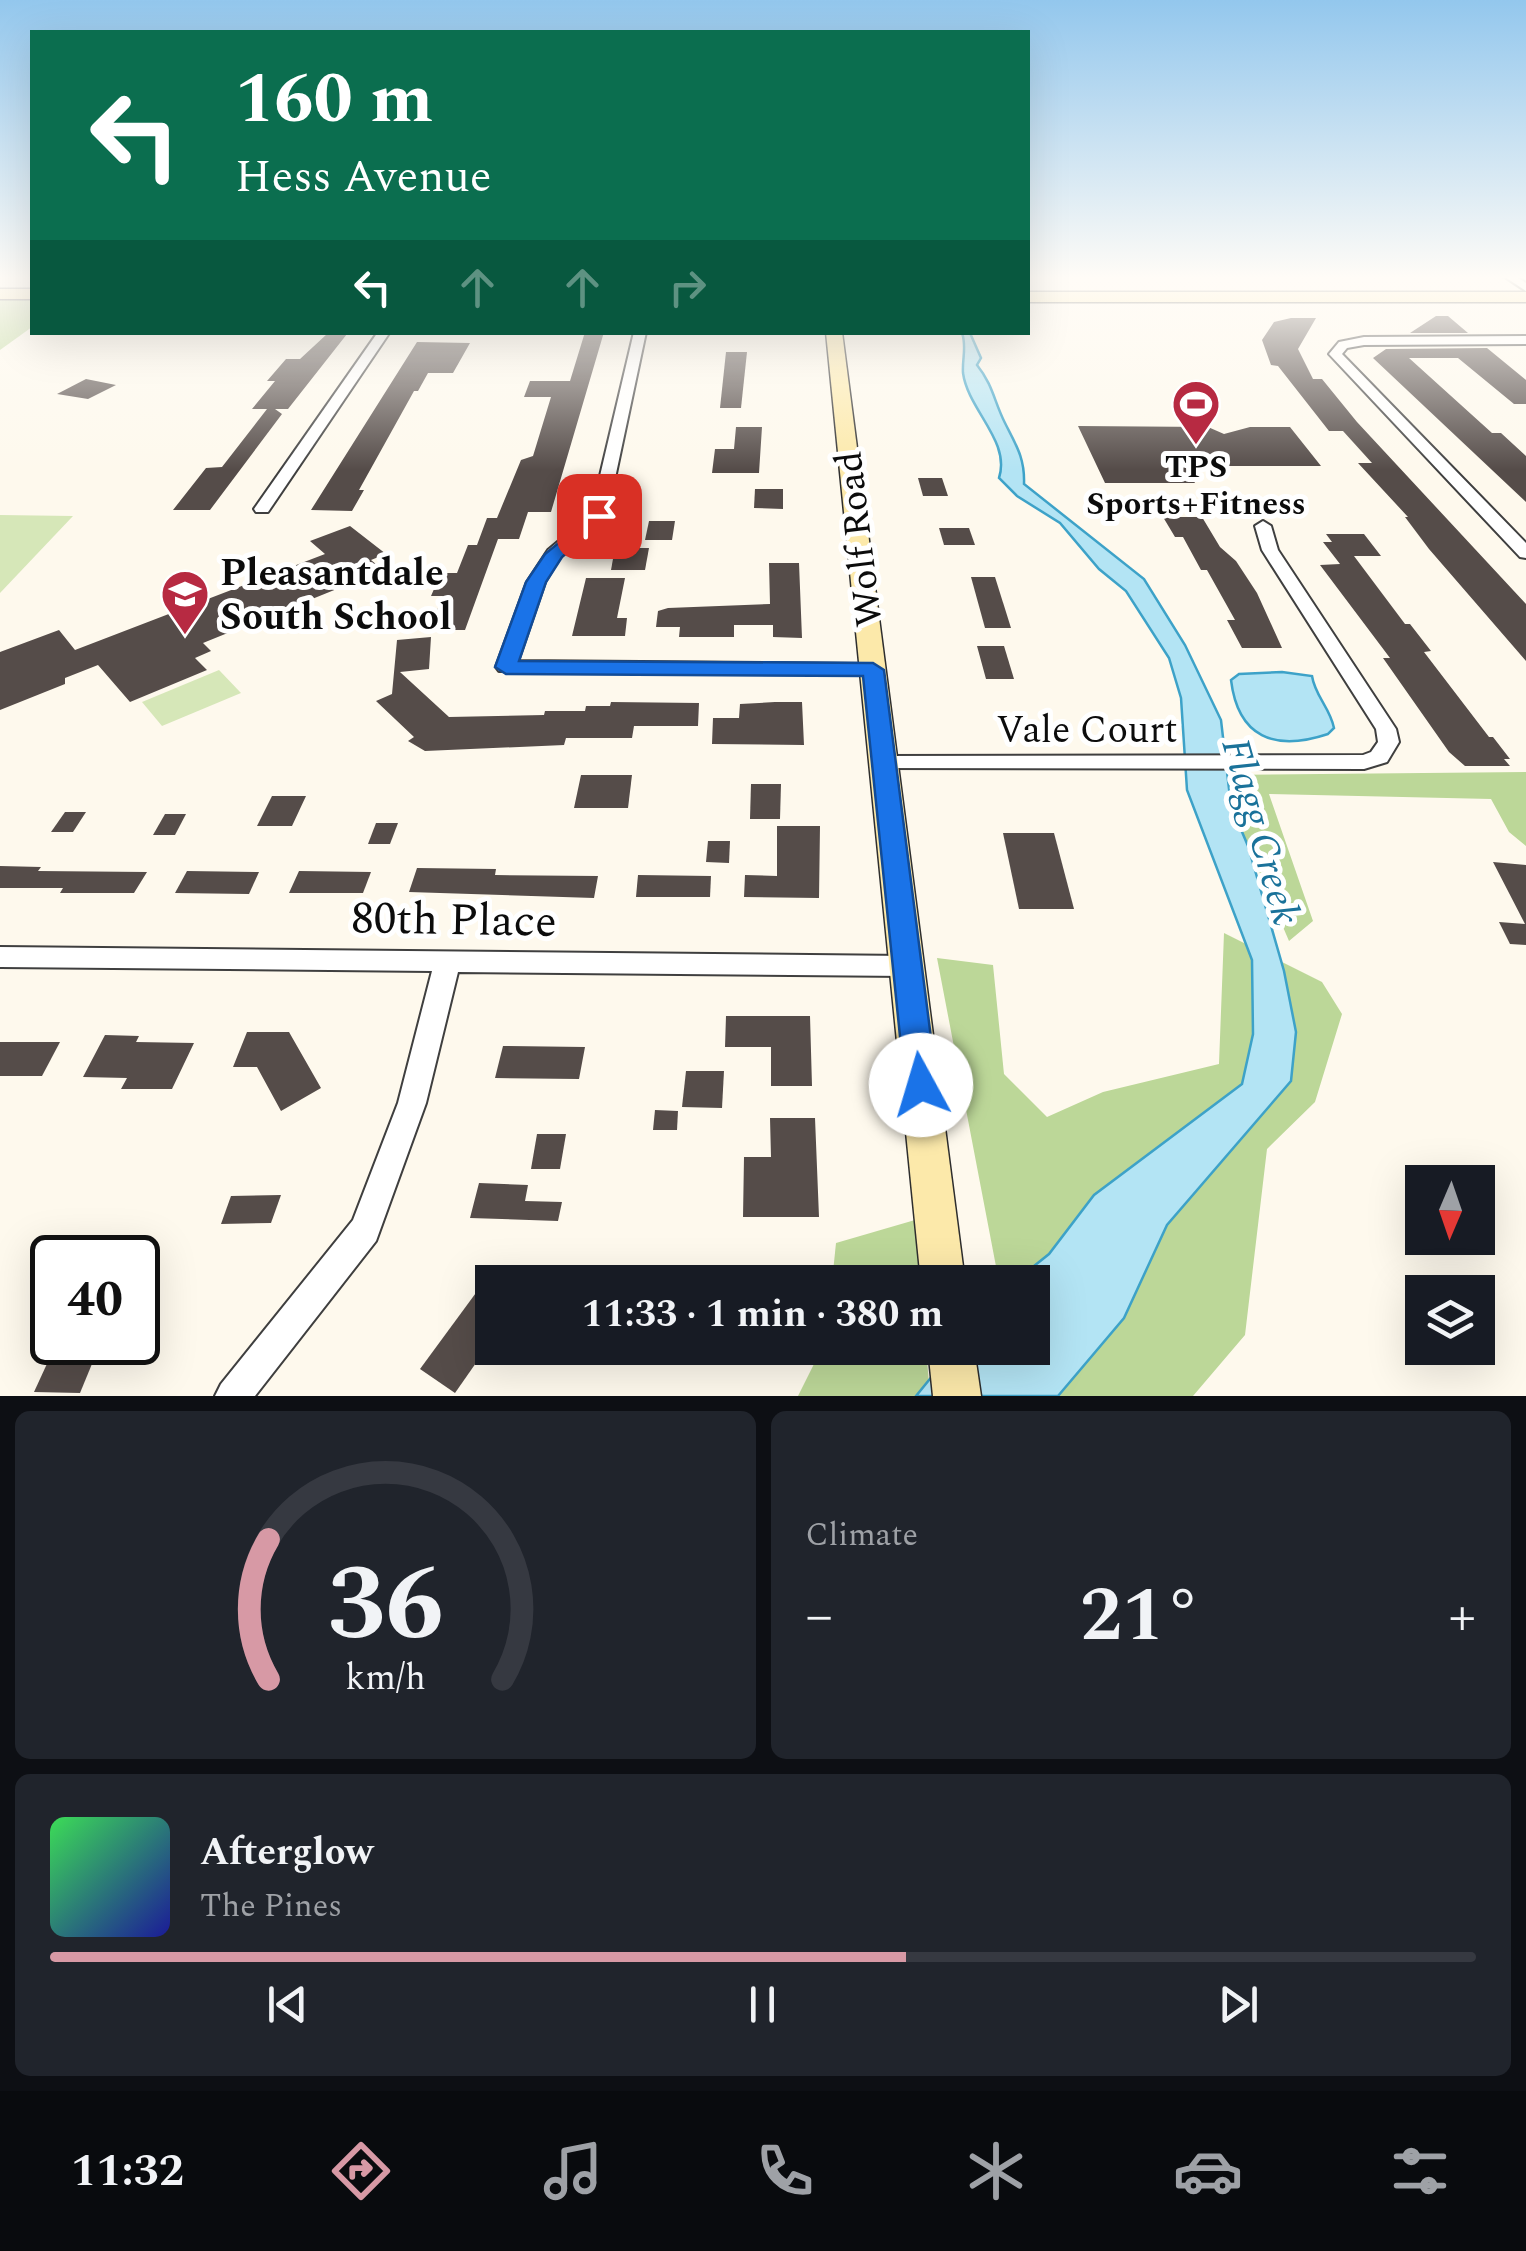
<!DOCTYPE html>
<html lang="en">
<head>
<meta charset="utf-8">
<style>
  body { margin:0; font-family:Spectral,serif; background:#20242c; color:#f1f3f6; height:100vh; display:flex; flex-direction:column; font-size:38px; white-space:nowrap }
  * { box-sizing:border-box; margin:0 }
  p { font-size:32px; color:#9ea1a6 }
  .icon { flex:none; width:55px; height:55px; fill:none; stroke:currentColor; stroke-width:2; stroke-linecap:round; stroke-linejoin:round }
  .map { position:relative; height:1396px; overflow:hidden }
  .drawer { display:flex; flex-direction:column; gap:15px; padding:15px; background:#0d0f14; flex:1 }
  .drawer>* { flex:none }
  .top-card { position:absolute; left:30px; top:30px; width:1000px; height:305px; border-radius:0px; box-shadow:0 10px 40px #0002; background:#0b6e4f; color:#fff; overflow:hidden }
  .needle { width:65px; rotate:182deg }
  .tools { position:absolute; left:1405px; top:1165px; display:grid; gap:20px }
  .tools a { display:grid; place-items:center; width:90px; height:90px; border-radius:0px; background:#171b24; box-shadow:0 10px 40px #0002; font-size:50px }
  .speed { position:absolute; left:30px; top:1235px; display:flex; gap:20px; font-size:50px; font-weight:700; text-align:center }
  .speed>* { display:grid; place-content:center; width:130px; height:130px; border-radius:50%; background:#171b24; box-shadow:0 10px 40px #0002; line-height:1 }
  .speed .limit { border:5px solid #111; border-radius:15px; background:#fff; color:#111 }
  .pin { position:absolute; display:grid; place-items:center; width:85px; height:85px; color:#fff; margin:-42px; border-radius:20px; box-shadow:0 5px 15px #0006 }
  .me { position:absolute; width:110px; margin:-55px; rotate:354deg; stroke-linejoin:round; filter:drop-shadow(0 0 8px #0008) }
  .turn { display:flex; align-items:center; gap:35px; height:210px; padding:0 40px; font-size:45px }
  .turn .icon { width:130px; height:130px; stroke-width:2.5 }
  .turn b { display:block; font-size:70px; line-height:85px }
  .lanes { display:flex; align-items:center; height:95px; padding:0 40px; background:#0003; justify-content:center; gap:50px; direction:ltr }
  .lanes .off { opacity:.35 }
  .big { font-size:75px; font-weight:700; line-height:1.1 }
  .drawer .tile { flex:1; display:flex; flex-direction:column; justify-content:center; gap:15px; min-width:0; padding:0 35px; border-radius:15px; background:#20242c }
  .drawer .dial { align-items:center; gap:0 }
  .dial svg { height:260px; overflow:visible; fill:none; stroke:#363941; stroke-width:7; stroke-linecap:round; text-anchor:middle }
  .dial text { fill:#f1f3f6; stroke:none }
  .song { display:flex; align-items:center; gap:30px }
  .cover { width:120px; height:120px; border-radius:15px; background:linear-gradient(135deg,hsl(130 70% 55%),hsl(240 70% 35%)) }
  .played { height:10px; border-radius:5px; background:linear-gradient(90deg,#d799a5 60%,#363941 60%) }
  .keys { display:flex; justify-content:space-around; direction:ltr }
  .heat { display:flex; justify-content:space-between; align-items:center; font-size:55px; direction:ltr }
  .drawer .tiles { flex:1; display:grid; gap:15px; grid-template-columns:1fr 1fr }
  .tile:last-child { grid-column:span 2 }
  .trip { position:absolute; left:475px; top:1265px; width:575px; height:100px; border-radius:0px; background:#171b24; box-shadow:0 10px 40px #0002; font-weight:700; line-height:100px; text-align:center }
  .menu { display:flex; height:160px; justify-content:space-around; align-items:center; background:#090b0e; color:#9ea1a6 }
  .menu .icon { width:70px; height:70px }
  .menu .current { color:#d799a5 }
  .menu b { font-size:45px; color:#f1f3f6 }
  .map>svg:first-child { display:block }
  .green { fill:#d6e7b8 }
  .forest { fill:#bcd798 }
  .water { fill:#b3e4f4; stroke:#3da2c8; stroke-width:2.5 }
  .building { fill:#554c49 }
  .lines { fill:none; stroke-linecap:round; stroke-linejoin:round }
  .street-casing { stroke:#3f3f3f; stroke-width:4 }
  .secondary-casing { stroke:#2e2e2e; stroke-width:3 }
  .street { fill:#fff; fill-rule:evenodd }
  .secondary { fill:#fce9aa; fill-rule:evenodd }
  .route { fill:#1a73e8; stroke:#114b97; stroke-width:2.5 }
  .labels { text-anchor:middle; stroke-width:10; stroke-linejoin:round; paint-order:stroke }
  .far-poi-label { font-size:32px; font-weight:bold; fill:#0c0c0c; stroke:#fff }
  .street-label { font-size:38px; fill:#0c0c0c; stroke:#fff }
  .poi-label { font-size:38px; font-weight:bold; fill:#0c0c0c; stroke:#fff; text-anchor:start }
  .water-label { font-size:40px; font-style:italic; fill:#1a729a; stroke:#fff }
  .near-street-label { font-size:45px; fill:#0c0c0c; stroke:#fff }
</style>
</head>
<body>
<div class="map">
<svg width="1526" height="1396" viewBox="0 0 1526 1396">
  <rect width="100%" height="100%" fill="#fef9ed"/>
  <g class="green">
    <polygon points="0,515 73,516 0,593"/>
    <polygon points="219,670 241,693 162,726 142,702"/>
  </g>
  <g class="forest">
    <polygon points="0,298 32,298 32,327 0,350"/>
    <polygon points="1526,772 1526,846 1509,832 1491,799 1269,794 1313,921 1289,941 1231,806 1225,775"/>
    <polygon points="1224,933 1322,982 1342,1014 1315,1102 1267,1149 1245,1335 1193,1396 1012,1396 1032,1348 1032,1282 999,1282 937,958 993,965 1004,1074 1047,1117 1103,1092 1219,1064"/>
    <polygon points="915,1220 920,1282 832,1282 836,1243"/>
    <polygon points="822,1348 926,1348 930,1396 798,1396"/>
  </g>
  <g class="water">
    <path d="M962 333H970L981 358 977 365C993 385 994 401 1005 423 1016 445 1025 458 1024 484L1144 579 1185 645 1221 720 1231 806 1248 846 1284 971 1296 1032 1291 1081 1167 1225 1124 1318 1058 1396H916L955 1348H1032V1282H1014L1049 1254 1094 1195 1242 1084 1253 1034 1252 960 1187 790 1181 698 1169 658 1126 591 1099 569 1060 523 1017 496 999 478C1011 441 968 410 963 373 962 358 967 347 962 333Z"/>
    <path d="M1282 672 1312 676C1315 696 1330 708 1334 728L1328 734C1274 752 1238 737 1231 680L1239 674Z"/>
  </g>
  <g class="building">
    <polygon points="1436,316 1448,316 1468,333 1410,333"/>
    <polygon points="1291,318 1316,318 1298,349 1313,379 1322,379 1357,422 1526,604 1526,661 1429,549 1405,517 1408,517 1358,463 1372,463 1343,431 1329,431 1278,366 1271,365 1262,340 1274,322"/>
    <polygon points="585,332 604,332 551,512 528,512 519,539 498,539 465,630 429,630 443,596 431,596 441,573 457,573 468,545 477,545 487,518 497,518 521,460 533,456 551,397 524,397 530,381 570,381"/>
    <polygon points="327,334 347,334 288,409 275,409 282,414 210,510 173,510 206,468 222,467 267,409 252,409 275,381 267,381 286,359 300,359"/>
    <polygon points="417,342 470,343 453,373 428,373 418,391 414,391 359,490 364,490 352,511 311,510"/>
    <polygon points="1487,348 1526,380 1526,404 1514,404 1458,358 1409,358 1492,433 1501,433 1526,456 1526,502 1373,358 1386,349"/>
    <polygon points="726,352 747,352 741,408 720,408"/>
    <polygon points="86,379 116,385 88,399 57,394"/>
    <polygon points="1078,426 1208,427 1224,434 1250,427 1290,427 1321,466 1185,466 1195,483 1105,483"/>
    <polygon points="736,427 762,427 759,473 712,473 715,449 734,449"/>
    <polygon points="918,478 942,478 948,496 923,496"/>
    <polygon points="755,489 783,489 783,509 754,508"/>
    <polygon points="1163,517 1202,517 1220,547 1236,561 1257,593 1282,648 1242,648 1227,620 1235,620 1207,570 1201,570 1183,537 1175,537"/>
    <polygon points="649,521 675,521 672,540 645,540"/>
    <polygon points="350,526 386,554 371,560 377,565 357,573 364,578 203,643 211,651 195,658 207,670 130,702 98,665 65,678 65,684 0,710 0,652 59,630 75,650 325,554 310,541"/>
    <polygon points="939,528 969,528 975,545 944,545"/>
    <polygon points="1326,534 1364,534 1381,556 1354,556 1405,624 1410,624 1431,651 1424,652 1489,737 1493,737 1510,759 1504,759 1510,766 1465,766 1449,752 1383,658 1390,658 1320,565 1340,564 1323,542 1332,542"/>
    <polygon points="615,548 649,548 645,570 611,570"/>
    <polygon points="769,563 799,563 802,638 773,637 773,625 734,625 734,637 679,637 680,627 656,627 658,611 668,608 770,604"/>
    <polygon points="971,577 995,577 1011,628 985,628"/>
    <polygon points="586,578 625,578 617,618 627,618 625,636 572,636"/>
    <polygon points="431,637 429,669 400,672 449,717 544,715 545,711 585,711 586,706 610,706 611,702 699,703 698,726 634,726 632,738 566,738 564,745 425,751 408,741 414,737 376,701 392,694 397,640"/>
    <polygon points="977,646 1004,646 1014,679 986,679"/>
    <polygon points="775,702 802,702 804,745 712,744 713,718 739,718 740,704"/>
    <polygon points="581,775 632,775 628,808 574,808"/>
    <polygon points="751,784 781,784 780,819 750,819"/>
    <polygon points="272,796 306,796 292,826 257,826"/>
    <polygon points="65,812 86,812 73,832 51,832"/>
    <polygon points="165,814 186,814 175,835 153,835"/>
    <polygon points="376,823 398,823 390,844 368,844"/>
    <polygon points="777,826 820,826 819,898 744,897 745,875 777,876"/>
    <polygon points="1003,833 1054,833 1074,909 1019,909"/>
    <polygon points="708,841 730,841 729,863 706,862"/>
    <polygon points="1493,862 1526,865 1526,945 1510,944 1499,922 1525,924"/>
    <polygon points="0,866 41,867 38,871 147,872 134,893 60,893 63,888 0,888"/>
    <polygon points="417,868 496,869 495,875 598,876 594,898 409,892"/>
    <polygon points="187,871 259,872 249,894 175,893"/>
    <polygon points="299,871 371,872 363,893 289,893"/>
    <polygon points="638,875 711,876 710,897 636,897"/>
    <polygon points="726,1016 810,1016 812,1086 771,1086 771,1047 725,1047"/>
    <polygon points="247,1032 289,1032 321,1088 281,1111 257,1067 233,1067"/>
    <polygon points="105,1035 139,1036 136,1042 194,1043 172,1089 121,1089 127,1078 83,1077"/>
    <polygon points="0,1042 60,1042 42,1076 0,1076"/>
    <polygon points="503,1046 585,1047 579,1079 495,1078"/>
    <polygon points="686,1071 724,1071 722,1108 682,1107"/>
    <polygon points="655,1110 678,1111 677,1130 653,1130"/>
    <polygon points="770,1118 815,1118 819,1217 743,1217 744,1157 771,1157"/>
    <polygon points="537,1134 566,1134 560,1169 531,1169"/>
    <polygon points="479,1183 528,1185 525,1201 562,1202 558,1221 470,1218"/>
    <polygon points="281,1195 271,1223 221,1224 231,1196"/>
    <polygon points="492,1271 492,1340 455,1393 420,1369"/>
    <polygon points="57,1342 101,1342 80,1393 34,1392"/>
  </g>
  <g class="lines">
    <g class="street-casing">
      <g id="street">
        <polygon points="1502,275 1514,275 1526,283 1526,291"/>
        <polygon points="378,332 390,332 268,512 256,512 254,509"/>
        <polygon points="634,332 646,332 607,516 560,557 545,582 518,661 873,664 880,666 883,670 880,674 499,671 496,667 527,582 548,550 591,514"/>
        <polygon points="1526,336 1526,344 1364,345 1347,348 1342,354 1526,543 1526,558 1520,557 1329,354 1339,342 1364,337"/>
        <polygon points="1263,521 1271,526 1278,550 1396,729 1399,742 1387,762 1364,769 876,768 873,763 876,758 884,756 1363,755 1371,752 1378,742 1376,729 1262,550 1255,526"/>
        <polygon points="0,947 907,956 916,959 920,966 916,973 907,976 458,972 426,1103 376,1241 255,1396 215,1396 221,1384 353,1220 398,1103 432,971 0,967"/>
      </g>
    </g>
    <g class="secondary-casing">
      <g id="secondary">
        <rect x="0" y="289" width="32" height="10"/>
        <rect x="1028" y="292" width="498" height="10"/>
        <polygon points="826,332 842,332 965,1282 921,1282"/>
        <polygon points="928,1348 974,1348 981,1396 933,1396"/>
      </g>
    </g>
    <use href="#street" class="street"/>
    <use href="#secondary" class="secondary"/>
  </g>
  <linearGradient id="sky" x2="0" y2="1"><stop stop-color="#93c7ed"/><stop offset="0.59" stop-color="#fffcf7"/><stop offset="1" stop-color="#fffcf7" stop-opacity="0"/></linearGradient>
  <rect width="1526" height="470" fill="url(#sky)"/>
  <polygon class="route" points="599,510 605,512 605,520 562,557 546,582 519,661 873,663 884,670 937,1085 932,1095 921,1099 910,1095 905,1085 863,676 506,674 495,667 526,582 545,554"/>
  <defs>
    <g id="stadium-pin" transform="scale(2.5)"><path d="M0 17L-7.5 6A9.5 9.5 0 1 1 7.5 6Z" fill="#b72a42" stroke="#fff"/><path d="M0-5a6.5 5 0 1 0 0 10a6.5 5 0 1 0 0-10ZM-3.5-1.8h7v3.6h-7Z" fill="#fff"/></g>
    <g id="school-pin" transform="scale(2.5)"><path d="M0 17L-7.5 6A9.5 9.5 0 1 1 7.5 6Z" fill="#b72a42" stroke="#fff"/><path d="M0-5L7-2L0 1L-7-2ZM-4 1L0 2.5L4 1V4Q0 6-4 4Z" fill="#fff"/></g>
  </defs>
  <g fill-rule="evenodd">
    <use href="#stadium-pin" x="1196" y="404"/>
    <use href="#school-pin" x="185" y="594"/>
  </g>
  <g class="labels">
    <g class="far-poi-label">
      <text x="1196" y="477">TPS<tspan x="1196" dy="37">Sports+Fitness</tspan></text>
    </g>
    <g class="street-label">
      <text transform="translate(858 539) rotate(-97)" y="13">Wolf Road</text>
      <text x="1087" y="742">Vale Court</text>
    </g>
    <g class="poi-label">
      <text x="220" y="585">Pleasantdale<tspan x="220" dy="44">South School</tspan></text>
    </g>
    <g class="water-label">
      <text transform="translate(1262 831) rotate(74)" y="14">Flagg Creek</text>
    </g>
    <g class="near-street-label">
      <text transform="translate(454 918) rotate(1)" y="16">80th Place</text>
    </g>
  </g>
</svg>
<div class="tools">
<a><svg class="needle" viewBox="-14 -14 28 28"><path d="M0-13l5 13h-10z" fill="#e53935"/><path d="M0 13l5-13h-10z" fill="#9ea1a6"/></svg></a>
<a><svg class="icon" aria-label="layers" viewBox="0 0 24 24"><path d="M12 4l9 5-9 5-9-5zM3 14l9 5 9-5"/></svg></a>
</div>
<div class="speed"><div class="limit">40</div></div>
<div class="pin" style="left:599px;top:516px;background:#d93025"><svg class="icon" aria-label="arrive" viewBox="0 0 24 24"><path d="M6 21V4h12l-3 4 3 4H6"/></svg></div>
<svg class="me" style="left:921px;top:1085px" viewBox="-20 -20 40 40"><circle r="19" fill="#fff"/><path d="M0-13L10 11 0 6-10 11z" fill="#1a73e8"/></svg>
<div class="trip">11:33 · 1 min · 380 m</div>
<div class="top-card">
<div class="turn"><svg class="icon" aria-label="left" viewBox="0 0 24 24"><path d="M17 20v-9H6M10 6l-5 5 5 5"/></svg><div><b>160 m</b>Hess Avenue</div></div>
<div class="lanes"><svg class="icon" aria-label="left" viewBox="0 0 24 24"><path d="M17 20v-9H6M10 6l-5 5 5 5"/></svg><svg class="icon off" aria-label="ahead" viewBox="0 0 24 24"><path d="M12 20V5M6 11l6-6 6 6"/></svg><svg class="icon off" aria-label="ahead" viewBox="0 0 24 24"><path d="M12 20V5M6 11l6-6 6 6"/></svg><svg class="icon off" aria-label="right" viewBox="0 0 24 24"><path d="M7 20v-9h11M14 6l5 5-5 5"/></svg></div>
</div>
</div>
<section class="drawer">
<div class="tiles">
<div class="tile dial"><svg viewBox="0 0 100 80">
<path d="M14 69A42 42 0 1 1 86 69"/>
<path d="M14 69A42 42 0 0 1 14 26" stroke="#d799a5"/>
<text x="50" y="56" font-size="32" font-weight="700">36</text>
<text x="50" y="72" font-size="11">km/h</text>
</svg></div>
<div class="tile"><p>Climate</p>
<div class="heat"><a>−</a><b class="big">21°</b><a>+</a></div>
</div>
<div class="tile">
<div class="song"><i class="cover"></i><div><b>Afterglow</b><p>The Pines</p></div></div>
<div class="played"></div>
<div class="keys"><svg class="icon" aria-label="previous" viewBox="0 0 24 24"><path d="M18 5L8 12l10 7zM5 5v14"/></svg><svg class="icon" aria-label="pause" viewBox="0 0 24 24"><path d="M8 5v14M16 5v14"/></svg><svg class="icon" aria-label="next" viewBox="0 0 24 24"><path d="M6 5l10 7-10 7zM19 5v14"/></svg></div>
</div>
</div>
</section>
<nav class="menu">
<b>11:32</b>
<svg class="icon current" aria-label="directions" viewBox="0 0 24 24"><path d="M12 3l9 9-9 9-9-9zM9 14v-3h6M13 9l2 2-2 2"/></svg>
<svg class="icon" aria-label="music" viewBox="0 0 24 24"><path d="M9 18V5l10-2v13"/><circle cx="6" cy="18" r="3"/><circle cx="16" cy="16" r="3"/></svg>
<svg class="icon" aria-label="phone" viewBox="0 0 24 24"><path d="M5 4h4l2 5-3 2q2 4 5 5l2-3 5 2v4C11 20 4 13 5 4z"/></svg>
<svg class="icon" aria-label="climate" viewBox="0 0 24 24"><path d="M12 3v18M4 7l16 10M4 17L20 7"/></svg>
<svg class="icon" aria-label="car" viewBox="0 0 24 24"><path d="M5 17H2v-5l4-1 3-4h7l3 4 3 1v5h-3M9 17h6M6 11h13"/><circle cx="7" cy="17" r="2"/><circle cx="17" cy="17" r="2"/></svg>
<svg class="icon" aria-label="filters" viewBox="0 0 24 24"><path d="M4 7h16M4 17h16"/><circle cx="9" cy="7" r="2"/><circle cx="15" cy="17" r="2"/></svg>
</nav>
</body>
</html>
